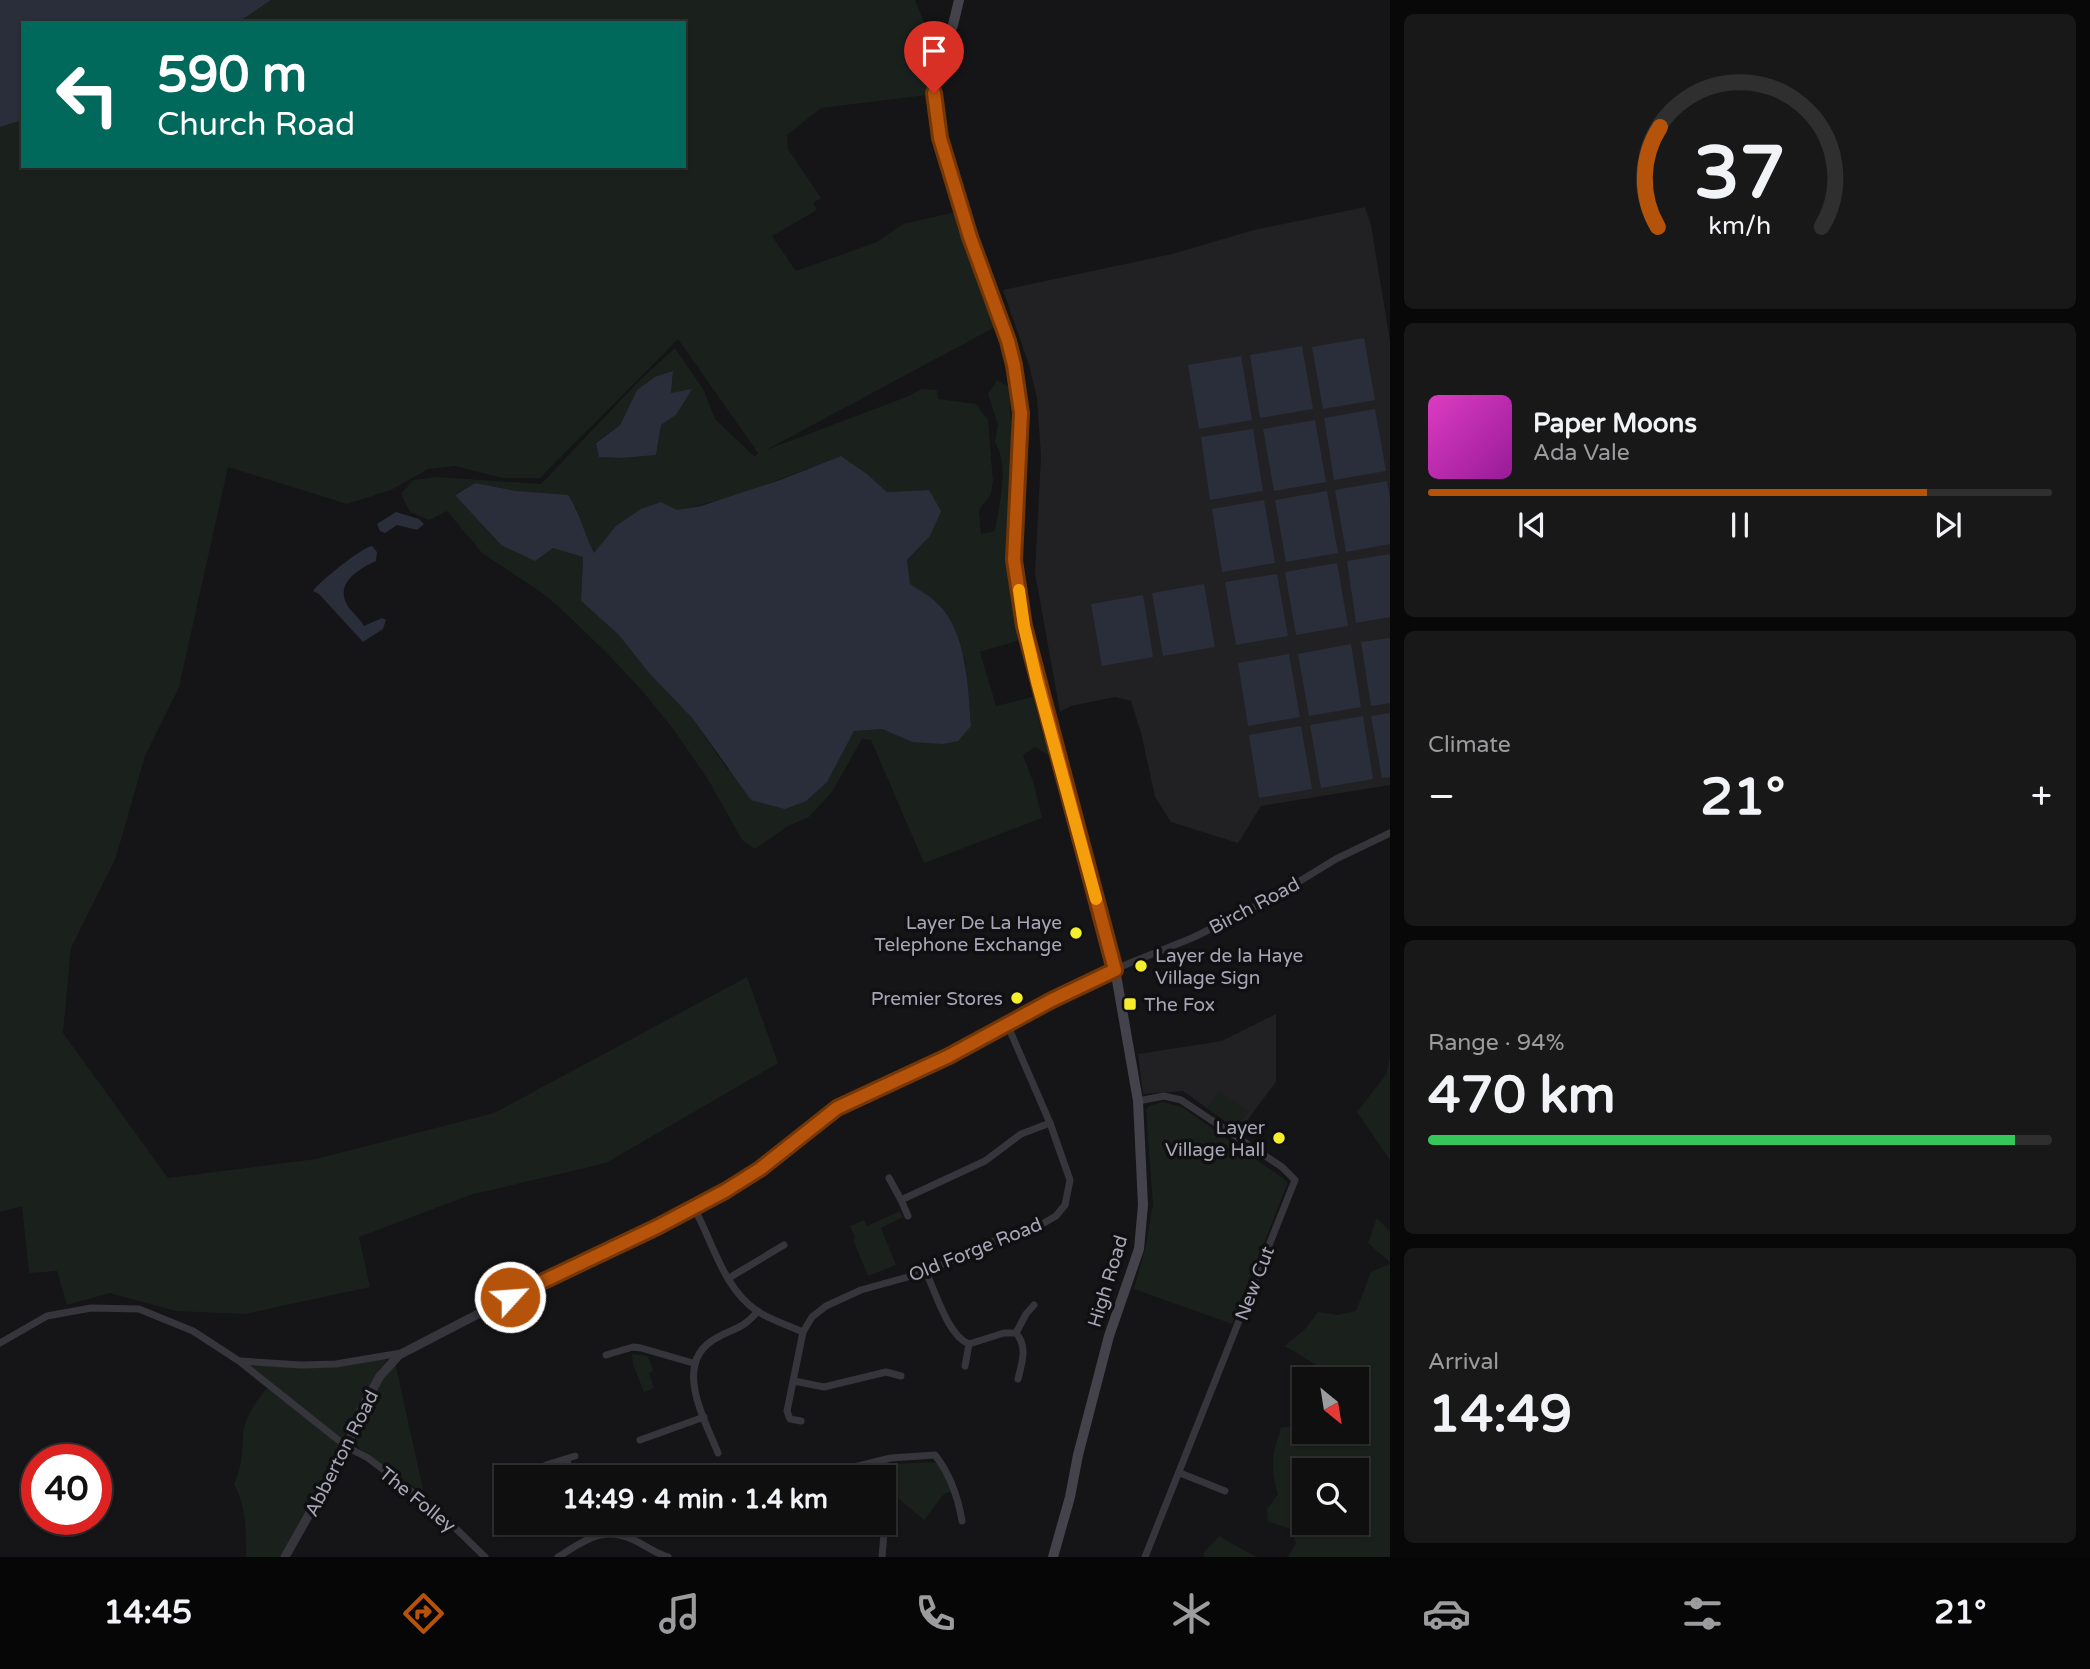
<!DOCTYPE html>
<html lang="en">
<head>
<meta charset="utf-8">
<style>
  body { margin:0; font-family:"Varela Round",sans-serif; background:#191819; color:#f1f3f6; height:100vh; display:flex; flex-direction:column; font-size:26px; white-space:nowrap }
  * { box-sizing:border-box; margin:0 }
  p { font-size:23px; color:#9c9c9f }
  .icon { flex:none; width:38px; height:38px; fill:none; stroke:currentColor; stroke-width:2; stroke-linecap:round; stroke-linejoin:round }
  .map { position:relative; flex:1; overflow:hidden }
  .sheet { display:flex; flex-direction:column; gap:14px; padding:14px; background:#090809; width:700px }
  .sheet>* { flex:none }
  .banner { position:absolute; left:21px; top:21px; width:665px; height:147px; border-radius:0px; box-shadow:0 2px 5px #0004,0 0 0 2px #302f30; background:#00695c; color:#fff; overflow:hidden }
  .needle { width:46px; rotate:150deg }
  .buttons { position:absolute; left:1292px; top:1367px; display:grid; gap:14px }
  .buttons a { display:grid; place-items:center; width:77px; height:77px; border-radius:0px; background:#100f10; box-shadow:0 2px 5px #0004,0 0 0 2px #302f30; font-size:35px }
  .speed { position:absolute; left:21px; top:1444px; display:flex; gap:14px; font-size:35px; font-weight:700; text-align:center }
  .speed>* { display:grid; place-content:center; width:91px; height:91px; border-radius:50%; background:#100f10; box-shadow:0 2px 5px #0004,0 0 0 2px #302f30; line-height:1 }
  .speed .limit { border:10px solid #d22; background:#fff; color:#111 }
  .pin { position:absolute; display:grid; place-items:center; width:60px; height:60px; color:#fff; margin:-72px -30px; border-radius:50% 50% 50% 0; rotate:-45deg; box-shadow:0 0 7px #0007 }
  .pin .icon { rotate:45deg }
  .me { position:absolute; width:77px; margin:-38px; rotate:64deg; stroke-linejoin:round; filter:drop-shadow(0 0 5px #0008) }
  .turn { display:flex; align-items:center; gap:24px; height:147px; padding:0 21px; font-size:32px }
  .turn .icon { width:91px; height:91px; stroke-width:2.5 }
  .turn b { display:block; font-size:49px; line-height:60px }
  .big { font-size:52px; font-weight:700; line-height:1.1 }
  .sheet .widget { flex:1; display:flex; flex-direction:column; justify-content:center; gap:10px; min-width:0; padding:0 24px; border-radius:10px; background:#191819 }
  .sheet .dial { align-items:center; gap:0 }
  .dial svg { height:182px; overflow:visible; fill:none; stroke:#302f30; stroke-width:7; stroke-linecap:round; text-anchor:middle }
  .dial text { fill:#f1f3f6; stroke:none }
  .song { display:flex; align-items:center; gap:21px }
  .cover { width:84px; height:84px; border-radius:10px; background:linear-gradient(135deg,hsl(310 70% 55%),hsl(300 70% 35%)) }
  .played { height:7px; border-radius:4px; background:linear-gradient(90deg,#b45309 80%,#302f30 80%) }
  .keys { display:flex; justify-content:space-around; direction:ltr }
  .heat { display:flex; justify-content:space-between; align-items:center; font-size:38px; direction:ltr }
  .charge { height:10px; border-radius:5px; background:linear-gradient(90deg,#34c759 94%,#302f30 0) }
  .trip { position:absolute; left:494px; top:1465px; width:402px; height:70px; border-radius:0px; background:#100f10; box-shadow:0 2px 5px #0004,0 0 0 2px #302f30; font-weight:700; line-height:70px; text-align:center }
  .dock { display:flex; height:112px; justify-content:space-around; align-items:center; background:#060606; color:#9c9c9f }
  .dock .icon { width:49px; height:49px }
  .dock .on { color:#b45309 }
  .dock b { font-size:32px; color:#f1f3f6 }
  main { display:flex; flex:1; min-height:0 }
  .map>svg:first-child { display:block }
  .built { fill:#212023 }
  .green { fill:#1a211d; fill-rule:evenodd }
  .water { fill:#2a2e3a }
  .lines { fill:none; stroke-linecap:round; stroke-linejoin:round }
  .minor { stroke:#36353b; stroke-width:7 }
  .tertiary { stroke:#36353b; stroke-width:9 }
  .secondary { stroke:#44434b; stroke-width:10 }
  .route-casing { stroke:#753606; stroke-width:18 }
  .route { stroke:#b45309; stroke-width:12 }
  .slow { stroke:#f59e0b; stroke-width:12 }
  .poi-dot { fill:#f5ee2d; stroke:#100f11; stroke-width:2.5 }
  .labels { text-anchor:middle; stroke-width:7; stroke-linejoin:round; paint-order:stroke }
  .street-label { font-size:19px; fill:#a6a6b7; stroke:#100f11 }
  .poi-label { font-size:19px; fill:#a6a6b7; stroke:#100f11; text-anchor:end }
</style>
</head>
<body>
<main>
<div class="map">
<svg width="1390" height="1557" viewBox="0 0 1390 1557">
  <rect width="100%" height="100%" fill="#151416"/>
  <g class="built">
    <polygon points="1365,207 1371,225 1390,341 1390,785 1261,806 1238,843 1171,822 1155,797 1141,733 1131,701 1115,697 1071,706 1060,712 1035,573 1041,456 1037,398 1029,365 1003,290 1172,254 1254,230"/>
    <polygon points="1276,1014 1276,1082 1239,1131 1183,1091 1143,1094 1138,1054 1222,1041"/>
  </g>
  <g class="green">
    <path d="M271 0H915L936 51 927 95 821 108 787 135 788 149 821 198 813 203 817 210 772 236 796 271 877 242 903 224 956 212 997 326 766 450 909 396 922 389 937 390 938 399 976 404 988 420 993 481 991 494 979 510 981 534 995 531C999 504 1010 467 995 442L998 425 988 394 997 380 1009 387 1012 441 1008 552 1011 580 1023 639 980 652 996 706 1033 697 1043 737 1049 742 1052 757 1035 747 1023 755 1033 781 1042 818 924 863 871 740 862 739 832 792 809 817 788 826 755 849 742 840 709 781 674 730 644 693 607 653 561 609 541 592 482 553 447 511 429 520 410 512 401 494 413 480 436 477 541 484 641 379 675 348 703 389 715 419 755 457 758 453 678 339 540 478H502L455 466 428 469 391 490 347 504 228 467 179 687 145 756 116 857 71 948 63 1033 168 1178 316 1159 494 1113 747 977 778 1063 606 1163 470 1195 359 1237 370 1287 245 1314 176 1311 110 1293 67 1305 57 1271 29 1273 22 1206 0 1212V127L23 120V166H684V23H237ZM673 372 671 393 691 390 676 415 661 425 656 455 622 458 599 457 596 442 620 425 637 390ZM841 456 867 474 887 492 929 490 930 536 907 560 910 585 938 603 965 660 971 726 912 742 882 729 854 731 844 748 728 770 693 719 649 673 618 634 581 601 583 557 553 548 501 545 455 494 475 483 516 491 576 508 579 523 594 554 600 547 677 511 738 495Z"/>
    <polygon points="1390,1058 1390,1160 1357,1112 1386,1075"/>
    <polygon points="1219,1091 1249,1111 1237,1128 1208,1107"/>
    <polygon points="1163,1102 1182,1107 1288,1182 1232,1324 1134,1289 1146,1245 1153,1204 1146,1110 1149,1106"/>
    <polygon points="900,1211 903,1217 881,1228 896,1265 868,1276 854,1242 855,1236 850,1226 864,1220 867,1226"/>
    <polygon points="1377,1218 1390,1232 1390,1262 1368,1243"/>
    <path d="M1390 1264V1557H1288L1296 1543 1289 1528 1268 1522 1267 1509 1278 1494C1270 1467 1272 1455 1281 1428L1304 1424V1432H1356V1379H1326L1320 1367 1285 1346 1305 1329 1318 1312 1337 1315 1356 1311 1371 1272ZM1304 1470H1356V1522H1304Z"/>
    <polygon points="632,1354 648,1356 653,1371 649,1373 654,1388 644,1392 633,1364"/>
    <polygon points="384,1359 387,1360 379,1370 342,1439 247,1365 345,1366"/>
    <polygon points="395,1362 423,1489 421,1492 361,1450 356,1444 355,1437 380,1380"/>
    <path d="M268 1387 339 1444V1451L281 1557H246C247 1532 246 1507 234 1484 242 1466 242 1454 243 1435 245 1416 256 1401 268 1387Z"/>
    <polygon points="934,1462 941,1466 953,1493 948,1492 942,1496 924,1520 898,1498 884,1504 884,1477 863,1477 866,1470 892,1464"/>
    <polygon points="1219,1536 1256,1557 1204,1557 1204,1553"/>
  </g>
  <g class="water">
    <polygon points="0,0 271,0 237,23 23,23 23,120 0,127"/>
    <polygon points="1364,338 1375,400 1323,409 1312,347"/>
    <polygon points="1302,346 1313,409 1260,418 1250,355"/>
    <polygon points="1241,356 1252,420 1199,429 1188,365"/>
    <polygon points="673,371 671,393 692,389 676,415 661,425 656,455 622,458 599,457 596,443 620,425 637,390 655,377"/>
    <polygon points="1375,409 1386,471 1334,480 1324,418"/>
    <polygon points="1315,420 1326,482 1274,491 1263,429"/>
    <polygon points="1253,429 1263,491 1210,500 1201,437"/>
    <path d="M841 456 867 474 887 492 929 490 941 511 930 536 907 560 910 584C919 590 930 596 937 603 967 631 968 688 971 726L958 741 943 744 912 742 882 729 854 731 827 782 806 801 785 809 751 800 693 719 649 673 618 634 581 601 583 557 553 548 535 561 501 545 455 495 475 483 516 491 568 495C580 513 584 534 594 553L616 526 641 509 661 502 677 510 701 506 780 480Z"/>
    <polygon points="1387,481 1390,499 1390,544 1346,552 1335,490"/>
    <polygon points="1327,491 1338,553 1286,562 1275,500"/>
    <polygon points="1264,500 1275,563 1222,572 1212,509"/>
    <polygon points="396,512 419,519 424,524 417,530 397,525 385,533 380,531 377,524"/>
    <path d="M372 546 377 552 376 561C357 570 333 584 349 608 354 614 360 619 364 626L382 618 386 620 383 629 363 642 319 594 313 591C320 581 361 548 372 546Z"/>
    <polygon points="1390,554 1390,617 1356,623 1347,561"/>
    <polygon points="1337,563 1348,626 1296,635 1285,572"/>
    <polygon points="1277,574 1288,636 1236,645 1225,582"/>
    <polygon points="1204,584 1215,647 1163,656 1152,593"/>
    <polygon points="1143,595 1153,657 1102,666 1091,604"/>
    <polygon points="1390,638 1390,703 1371,706 1361,642"/>
    <polygon points="1351,644 1361,707 1309,716 1298,654"/>
    <polygon points="1289,654 1300,717 1248,726 1238,663"/>
    <polygon points="1390,713 1390,777 1382,778 1371,716"/>
    <polygon points="1363,716 1373,779 1321,788 1310,725"/>
    <polygon points="1301,726 1312,789 1259,798 1249,735"/>
  </g>
  <g class="lines">
    <g class="minor">
      <polyline points="1115,969 1192,938 1235,917 1282,892 1336,859 1390,833"/>
      <polyline points="1138,1101 1164,1096 1181,1100 1282,1167 1295,1180 1145,1557"/>
      <polyline points="889,1178 901,1200 985,1161 1021,1134 1050,1123"/>
      <polyline points="901,1200 908,1216"/>
      <path d="M694 1208C713 1242 723 1288 757 1311 771 1320 788 1325 803 1332"/>
      <path d="M926 1272C935 1291 948 1336 969 1344L1004 1333H1016C1028 1347 1022 1362 1018 1379"/>
      <polyline points="729,1278 784,1245"/>
      <polyline points="1016,1333 1026,1314 1034,1305"/>
      <polyline points="0,1343 47,1316 91,1308 139,1309 193,1331 239,1361 347,1447 368,1458 393,1477 443,1516 485,1557"/>
      <polyline points="606,1355 633,1347 641,1348 693,1363"/>
      <polyline points="240,1361 301,1365 336,1364 401,1353"/>
      <polyline points="965,1366 969,1344"/>
      <polyline points="794,1381 824,1387 886,1372 901,1376"/>
      <polyline points="801,1421 790,1419 787,1411 803,1332 812,1317 826,1306 861,1290 926,1272 1007,1235 1044,1223 1056,1216 1065,1205 1070,1180 1050,1123 1007,1024"/>
      <polyline points="640,1440 704,1417"/>
      <path d="M718 1453C705 1420 673 1365 713 1340 733 1327 740 1332 758 1311"/>
      <polyline points="566,1460 575,1477"/>
      <polyline points="546,1465 575,1456"/>
      <path d="M854 1467 891 1458 935 1455C950 1474 958 1497 962 1521"/>
      <polyline points="847,1470 854,1467 858,1477"/>
      <polyline points="1180,1473 1225,1491"/>
      <polyline points="598,1522 603,1534"/>
      <polyline points="881,1522 884,1533 882,1557"/>
      <path d="M558 1557C584 1541 603 1525 634 1540 645 1545 656 1554 668 1557"/>
    </g>
    <polyline class="tertiary" points="285,1557 347,1447 361,1410 380,1376 399,1355 536,1284 657,1227 725,1191 760,1169 823,1117 837,1108 949,1056 1052,1000 1115,969"/>
    <polyline class="secondary" points="959,0 953,25 939,59 934,93 936,113 940,138 970,238 1008,341 1014,365 1021,413 1015,560 1024,626 1115,969 1138,1101 1143,1205 1139,1249 1109,1336 1078,1455 1070,1497 1053,1557"/>
  </g>
  <g class="lines">
    <g class="route-casing">
      <polyline id="route" points="510,1297 657,1227 725,1191 760,1169 837,1108 949,1056 1052,1000 1115,970 1024,626 1014,560 1021,413 1014,365 1008,341 970,237 940,138 934,93"/>
    </g>
    <use href="#route" class="route"/>
    <polyline class="slow" points="1019,590 1024,626 1037,682 1096,899"/>
  </g>
  <g class="poi-dot">
    <circle cx="1076" cy="933" r="7"/>
    <circle cx="1141" cy="966" r="7"/>
    <circle cx="1017" cy="998" r="7"/>
    <rect x="1123" y="997" width="14" height="14" rx="3.5"/>
    <circle cx="1279" cy="1138" r="7"/>
  </g>
  <g class="labels">
    <g class="street-label">
      <text transform="translate(1254 905) rotate(-28)" y="7">Birch Road</text>
      <text transform="translate(975 1249) rotate(-22)" y="7">Old Forge Road</text>
      <text transform="translate(1107 1281) rotate(-73)" y="7">High Road</text>
      <text transform="translate(1254 1283) rotate(-69)" y="7">New Cut</text>
      <text transform="translate(341 1453) rotate(-63)" y="7">Abberton Road</text>
      <text transform="translate(418 1499) rotate(39)" y="7">The Folley</text>
    </g>
    <g class="poi-label">
      <text x="1062" y="929">Layer De La Haye<tspan x="1062" dy="22">Telephone Exchange</tspan></text>
      <text x="1155" y="962" text-anchor="start">Layer de la Haye<tspan x="1155" dy="22">Village Sign</tspan></text>
      <text x="1003" y="1005">Premier Stores</text>
      <text x="1144" y="1011" text-anchor="start">The Fox</text>
      <text x="1265" y="1134">Layer<tspan x="1265" dy="22">Village Hall</tspan></text>
    </g>
  </g>
</svg>
<div class="buttons">
<a><svg class="needle" viewBox="-14 -14 28 28"><path d="M0-13l5 13h-10z" fill="#e53935"/><path d="M0 13l5-13h-10z" fill="#9c9c9f"/></svg></a>
<a><svg class="icon" aria-label="search" viewBox="0 0 24 24"><circle cx="10" cy="10" r="6"/><path d="M15 15l6 6"/></svg></a>
</div>
<div class="speed"><div class="limit">40</div></div>
<div class="pin" style="left:934px;top:93px;background:#d93025"><svg class="icon" aria-label="arrive" viewBox="0 0 24 24"><path d="M6 21V4h12l-3 4 3 4H6"/></svg></div>
<svg class="me" style="left:510px;top:1297px" viewBox="-20 -20 40 40"><circle r="17" fill="#b45309" stroke="#fff" stroke-width="3"/><path d="M0-11L8 9 0 5-8 9z" fill="#fff"/></svg>
<div class="trip">14:49 · 4 min · 1.4 km</div>
<div class="banner">
<div class="turn"><svg class="icon" aria-label="left" viewBox="0 0 24 24"><path d="M17 20v-9H6M10 6l-5 5 5 5"/></svg><div><b>590 m</b>Church Road</div></div>
</div>
</div>
<section class="sheet">
<div class="widget dial"><svg viewBox="0 0 100 80">
<path d="M14 69A42 42 0 1 1 86 69"/>
<path d="M14 69A42 42 0 0 1 15 25" stroke="#b45309"/>
<text x="50" y="56" font-size="32" font-weight="700">37</text>
<text x="50" y="72" font-size="11">km/h</text>
</svg></div>
<div class="widget">
<div class="song"><i class="cover"></i><div><b>Paper Moons</b><p>Ada Vale</p></div></div>
<div class="played"></div>
<div class="keys"><svg class="icon" aria-label="previous" viewBox="0 0 24 24"><path d="M18 5L8 12l10 7zM5 5v14"/></svg><svg class="icon" aria-label="pause" viewBox="0 0 24 24"><path d="M8 5v14M16 5v14"/></svg><svg class="icon" aria-label="next" viewBox="0 0 24 24"><path d="M6 5l10 7-10 7zM19 5v14"/></svg></div>
</div>
<div class="widget"><p>Climate</p>
<div class="heat"><a>−</a><b class="big">21°</b><a>+</a></div>
</div>
<div class="widget"><p>Range · 94%</p><b class="big">470 km</b><div class="charge"></div></div>
<div class="widget"><p>Arrival</p><b class="big">14:49</b></div>
</section>
</main>
<nav class="dock">
<b>14:45</b>
<svg class="icon on" aria-label="directions" viewBox="0 0 24 24"><path d="M12 3l9 9-9 9-9-9zM9 14v-3h6M13 9l2 2-2 2"/></svg>
<svg class="icon" aria-label="music" viewBox="0 0 24 24"><path d="M9 18V5l10-2v13"/><circle cx="6" cy="18" r="3"/><circle cx="16" cy="16" r="3"/></svg>
<svg class="icon" aria-label="phone" viewBox="0 0 24 24"><path d="M5 4h4l2 5-3 2q2 4 5 5l2-3 5 2v4C11 20 4 13 5 4z"/></svg>
<svg class="icon" aria-label="climate" viewBox="0 0 24 24"><path d="M12 3v18M4 7l16 10M4 17L20 7"/></svg>
<svg class="icon" aria-label="car" viewBox="0 0 24 24"><path d="M5 17H2v-5l4-1 3-4h7l3 4 3 1v5h-3M9 17h6M6 11h13"/><circle cx="7" cy="17" r="2"/><circle cx="17" cy="17" r="2"/></svg>
<svg class="icon" aria-label="filters" viewBox="0 0 24 24"><path d="M4 7h16M4 17h16"/><circle cx="9" cy="7" r="2"/><circle cx="15" cy="17" r="2"/></svg>
<b>21°</b>
</nav>
</body>
</html>
